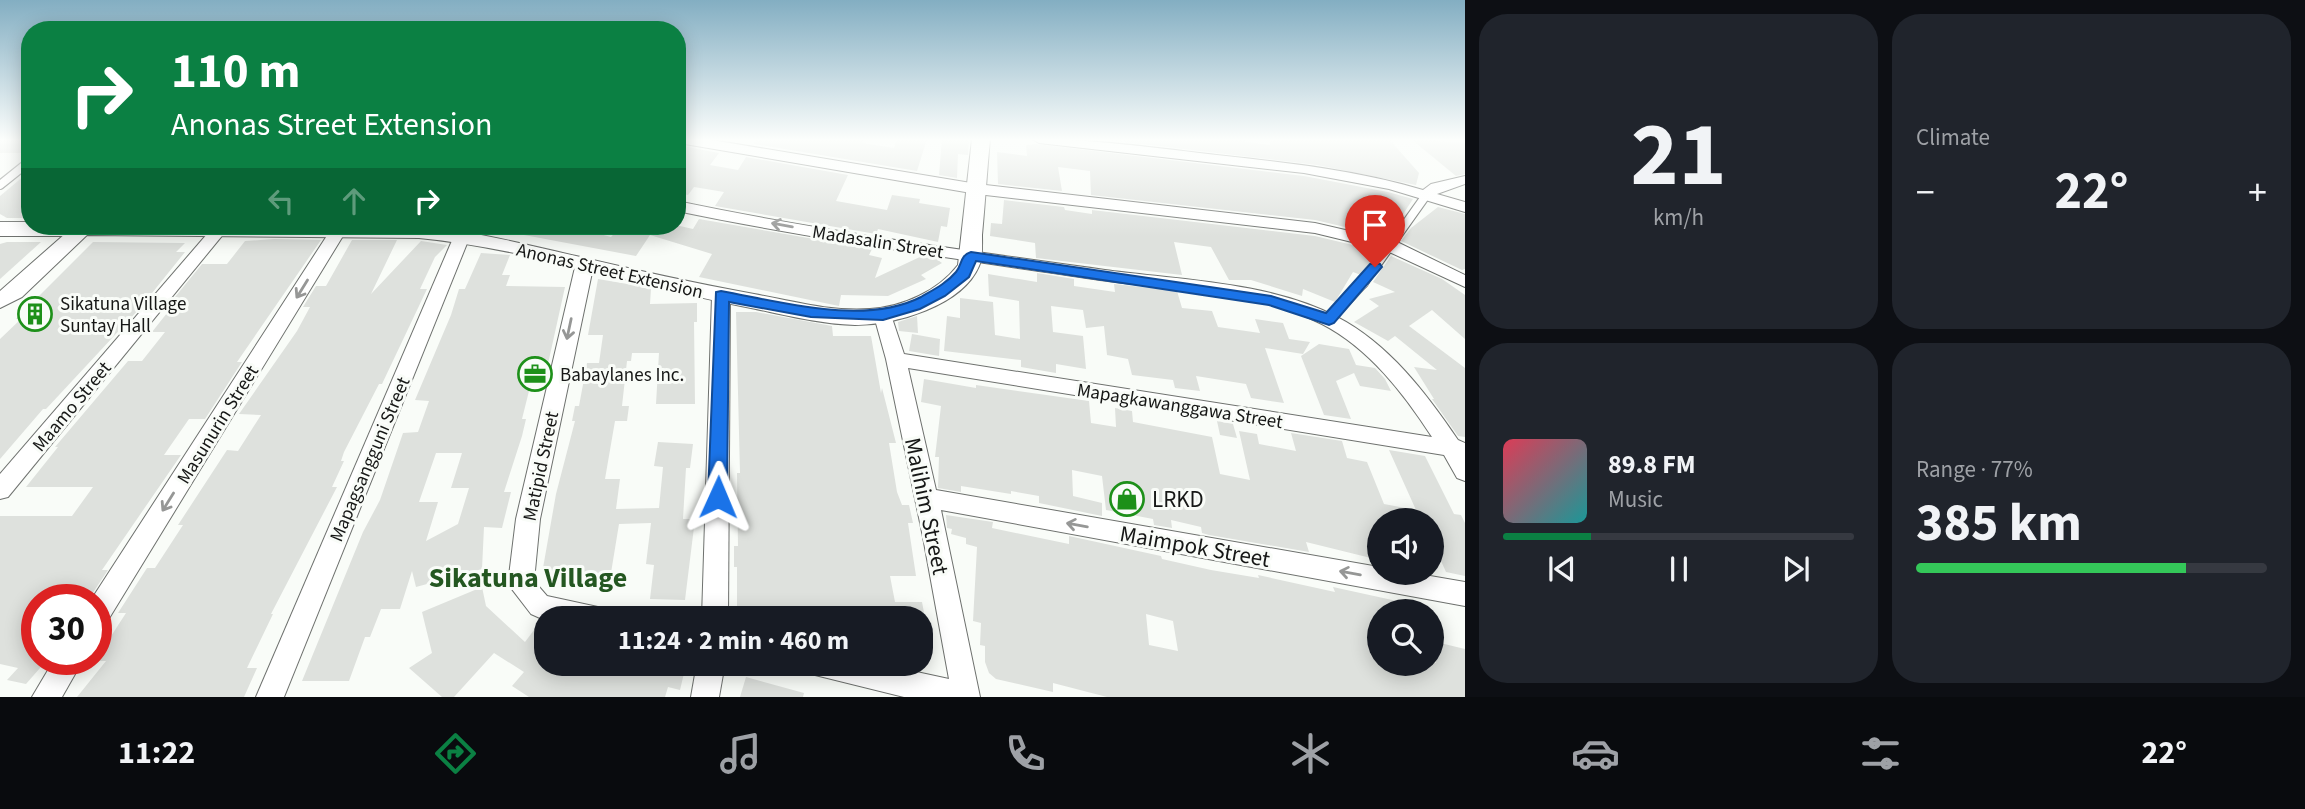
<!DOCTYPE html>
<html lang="en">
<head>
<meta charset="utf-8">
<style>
  body { margin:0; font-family:"Source Sans 3",sans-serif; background:#20242c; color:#f1f3f6; height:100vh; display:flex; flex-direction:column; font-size:26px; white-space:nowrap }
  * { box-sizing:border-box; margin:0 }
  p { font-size:23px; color:#9ea1a6 }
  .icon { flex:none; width:38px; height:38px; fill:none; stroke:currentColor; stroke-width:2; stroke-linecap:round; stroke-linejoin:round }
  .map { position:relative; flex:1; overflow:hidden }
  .sheet { display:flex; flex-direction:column; gap:14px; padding:14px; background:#0d0f14; width:840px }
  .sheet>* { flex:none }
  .hud { position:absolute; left:21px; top:21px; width:665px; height:214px; border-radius:28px; box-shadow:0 4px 18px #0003; background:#0b8043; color:#fff; overflow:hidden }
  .tools { position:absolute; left:1367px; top:508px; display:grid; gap:14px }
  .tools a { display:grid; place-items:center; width:77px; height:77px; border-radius:50%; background:#171b24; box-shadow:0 4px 18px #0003; font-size:35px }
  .speed { position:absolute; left:21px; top:584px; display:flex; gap:14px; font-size:35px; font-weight:700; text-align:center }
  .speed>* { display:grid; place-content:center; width:91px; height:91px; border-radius:50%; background:#171b24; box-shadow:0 4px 18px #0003; line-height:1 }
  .speed .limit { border:10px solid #d22; background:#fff; color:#111 }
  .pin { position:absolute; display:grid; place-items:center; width:60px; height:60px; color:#fff; margin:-72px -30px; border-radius:50% 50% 50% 0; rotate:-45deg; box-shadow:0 0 7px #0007 }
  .pin .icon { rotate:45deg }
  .me { position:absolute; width:77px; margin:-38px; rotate:1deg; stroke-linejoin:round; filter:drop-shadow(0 0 5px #0008) }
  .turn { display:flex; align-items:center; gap:24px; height:147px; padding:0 35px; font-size:32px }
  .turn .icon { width:91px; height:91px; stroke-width:2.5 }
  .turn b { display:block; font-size:49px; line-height:60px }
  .lanes { display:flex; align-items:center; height:66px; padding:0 35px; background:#0003; justify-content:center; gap:35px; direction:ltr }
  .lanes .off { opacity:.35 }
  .big { font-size:52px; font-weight:700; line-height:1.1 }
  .sheet .widget { flex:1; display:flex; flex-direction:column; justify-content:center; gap:10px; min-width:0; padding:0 24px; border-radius:28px; background:#20242c }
  .sheet .dial { align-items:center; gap:0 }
  .dial b { font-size:91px; line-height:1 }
  .song { display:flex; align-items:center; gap:21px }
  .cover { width:84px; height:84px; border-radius:10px; background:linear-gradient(135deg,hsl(350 70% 55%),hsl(180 70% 35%)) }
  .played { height:7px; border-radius:4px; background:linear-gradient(90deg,#0b8043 25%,#363941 25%) }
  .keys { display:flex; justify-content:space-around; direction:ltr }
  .heat { display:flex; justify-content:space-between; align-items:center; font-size:38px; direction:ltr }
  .charge { height:10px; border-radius:5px; background:linear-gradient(90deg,#34c759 77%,#363941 0) }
  .sheet .tiles { flex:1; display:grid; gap:14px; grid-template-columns:repeat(2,1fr) }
  .trip { position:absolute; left:534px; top:606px; width:399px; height:70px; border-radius:28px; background:#171b24; box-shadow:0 4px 18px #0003; font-weight:700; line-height:70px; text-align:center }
  .tabs { display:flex; height:112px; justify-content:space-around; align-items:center; background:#090b0e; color:#9ea1a6 }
  .tabs .icon { width:49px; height:49px }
  .tabs .active { color:#0b8043 }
  .tabs b { font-size:32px; color:#f1f3f6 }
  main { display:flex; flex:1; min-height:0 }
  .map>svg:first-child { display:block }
  .building { fill:#dee1dd; fill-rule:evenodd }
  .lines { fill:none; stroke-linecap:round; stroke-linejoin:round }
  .service-far1-casing { stroke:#6e716e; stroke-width:10 }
  .service-casing { stroke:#6e716e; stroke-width:11 }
  .minor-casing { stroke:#6e716e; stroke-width:2 }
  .tertiary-casing { stroke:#6e716e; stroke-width:2 }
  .secondary-casing { stroke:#6e716e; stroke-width:2 }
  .service-far1 { stroke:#fff; stroke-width:8 }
  .service { stroke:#fff; stroke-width:10 }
  .minor { fill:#fff; fill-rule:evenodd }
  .tertiary { fill:#fff; fill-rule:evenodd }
  .secondary { fill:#fff; fill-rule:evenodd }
  .oneway { stroke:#969796 }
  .route { fill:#1a73e8; stroke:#114b97; stroke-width:2 }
  .labels { text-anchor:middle; stroke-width:6; stroke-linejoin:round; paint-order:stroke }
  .street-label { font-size:19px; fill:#161716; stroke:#f9fcf8 }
  .poi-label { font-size:19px; fill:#161716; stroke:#f9fcf8; text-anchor:start }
  .near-poi-label { font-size:23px; fill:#161716; stroke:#f9fcf8; text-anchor:start }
  .near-street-label { font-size:23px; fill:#161716; stroke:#f9fcf8 }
  .near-quarter-label { font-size:28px; font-weight:bold; fill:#245721; stroke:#f9fcf8 }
</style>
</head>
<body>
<main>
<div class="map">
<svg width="1465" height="697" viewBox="0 0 1465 697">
  <rect width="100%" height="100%" fill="#f9fcf8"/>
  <g class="building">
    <rect x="0" y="139" width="30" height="14"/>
    <polygon points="757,139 863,139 862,143 894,148 897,139 927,139 917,171 754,144"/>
    <polygon points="942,139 969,139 968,155 958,154 957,178 939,175"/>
    <polygon points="1100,139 1244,139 1245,142 1270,145 1271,139 1389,139 1419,173 1416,185 1317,165"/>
    <polygon points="1411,139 1465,143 1465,174 1456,176"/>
    <polygon points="1036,144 1304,176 1388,192 1413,199 1388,237 1315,220 1091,195 1090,171 1058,167 1062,191 998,184 997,152 1027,156 1026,145"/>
    <polygon points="677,145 719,153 710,165 738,170 746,157 848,175 836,201 887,210 892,195 920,199 919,203 950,208 947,227 941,226 938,242 878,229 876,234 715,206 724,192 694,187 688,195 677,193"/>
    <polygon points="30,171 30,218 7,218 0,214 0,196"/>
    <polygon points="1004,200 1064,207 1065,210 1092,214 1092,210 1315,236 1378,251 1361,275 1353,272 1335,302 1303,289 1302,296 1251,280 1229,280 1211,247 1174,242 1182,275 1036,258 1035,243 990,236 991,223 1002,224"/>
    <polygon points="1438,207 1465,214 1465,269 1462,270 1401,241 1411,228"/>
    <polygon points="699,219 872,249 869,255 882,258 875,278 922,256 935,258 942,263 921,275 926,279 888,296 841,295 839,306 699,277 712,254 650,235 636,256 502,231 503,226 570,226 611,237 621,226 680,226 693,229"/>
    <polygon points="274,239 321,240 237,362 242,362 205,419 189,419 164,455 181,455 102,570 108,570 88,600 37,600 37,660 47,660 26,684 7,680 18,668 0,664 0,516 72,516 93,487 26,487 58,447 55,447 128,361 142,361 165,332 152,332 171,308 166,308 202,264 227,264 245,241"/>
    <polygon points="352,240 397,240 371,294 421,241 447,245 435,257 420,289 427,289 382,384 379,384 344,452 341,461 344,461 332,487 337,487 271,614 273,614 247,668 257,668 244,697 77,697 106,661 95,661 126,613 118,613 147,568 155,568 183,525 178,525 227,450 238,451 261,415 239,414 297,331 310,307 303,307 316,286 326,286"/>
    <polygon points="7,242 41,242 0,279 0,244"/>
    <polygon points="93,242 185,243 176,252 185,252 140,308 46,409 43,409 0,459 0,339 21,319 16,319"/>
    <path d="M481 253 510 255 502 275H510L506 286 565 287 542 391H529L522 419H526L522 436 504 492H511L502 528 484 527 482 569 416 587 412 571 400 609H381L370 637H365L349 681H302L363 532 380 500 403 433 418 432 429 401 415 400 451 315 459 289H465ZM436 453H462L451 488H469L458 524 426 541 438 502H419Z"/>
    <polygon points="1391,256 1442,279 1465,295 1465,339 1432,310 1409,326 1465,368 1465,437 1458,436 1432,399 1434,399 1414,367 1437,370 1395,336 1388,341 1354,322 1379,306 1369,299 1395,292 1373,282"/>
    <polygon points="1037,273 1074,279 1074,286 1115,292 1114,284 1177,291 1182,308 1212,311 1218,327 1260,333 1255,319 1283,323 1289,339 1310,342 1303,354 1265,348 1284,403 1251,398 1246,384 1196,376 1200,391 1175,388 1173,380 1132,375 1128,359 1107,355 1104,326 1086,328 1083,310 1051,306 1053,332 1083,336 1086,369 1056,364 1056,373 1021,367 1021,360 944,351 947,316 960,318 960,298 993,302 995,335 1020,339 1019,301 989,296 988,274 1037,282"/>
    <polygon points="598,279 651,288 650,304 697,303 697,322 694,322 695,404 656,404 659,353 632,353 631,361 627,361 622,406 629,406 627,421 615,421 605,479 620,479 616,509 659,508 663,467 654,466 658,442 693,444 690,468 686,468 683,519 695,519 685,600 650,599 654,565 646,564 651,523 619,524 609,585 560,585 543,568 556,494 575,421 572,421 575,406 579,406 587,363 599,363 603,335 588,335"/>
    <polygon points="736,312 756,312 832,326 833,336 871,336 881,393 882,388 896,443 889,443 897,492 902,505 909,505 913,523 908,523 916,576 890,576 895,602 922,602 925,618 737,618 737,567 734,567 734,546 738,546 737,473 740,473"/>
    <polygon points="917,316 918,333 899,331 898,322"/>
    <polygon points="912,334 940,339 939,356 909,351"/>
    <polygon points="1319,344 1349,349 1356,365 1375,368 1385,379 1391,391 1360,386 1354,373 1336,381 1351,419 1324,415 1301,356"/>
    <polygon points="924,379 976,388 976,385 1089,401 1091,423 1116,427 1115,408 1132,411 1133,422 1212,437 1220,474 1250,480 1239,431 1257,434 1259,444 1296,451 1291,433 1342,441 1347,458 1367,462 1384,504 1416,510 1389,450 1425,456 1454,514 1461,515 1465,523 1465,576 1446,572 1432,541 1432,520 1379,520 1379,560 1306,542 1309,552 1209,535 1202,533 1201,527 1171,520 1172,528 1154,525 1153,519 1106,510 1102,476 1072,470 1073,496 1102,503 1102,516 1039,503 1039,496 1011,491 1011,494 961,486 961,492 938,488 939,457 935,457 941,406 921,402"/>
    <polygon points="1217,421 1233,424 1237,438 1220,435"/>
    <path d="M946 515 993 522 992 528 1069 544V536L1161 556 1162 559 1211 570 1259 578 1258 575 1335 592 1333 587 1415 605 1414 611H1379V663H1436L1432 652V641L1465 649V697H1107L1053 683V692L996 679 989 673 985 662V646L980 645 981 623 973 621 977 547 966 544V538L951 534 952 529 947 528ZM1146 614 1173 621 1178 651 1149 645Z"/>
    <polygon points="482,587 486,606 525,642 537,626 546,632 546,663 677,663 686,665 680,690 668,687 665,697 529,697 512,686 524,672 494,653 454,697 442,697 409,668 432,653 422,612"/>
    <polygon points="746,677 804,693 803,697 740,697"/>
  </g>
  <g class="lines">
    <g class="service-far1-casing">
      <g id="service-far1">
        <polyline points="0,185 30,161"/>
        <polyline points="462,236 474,226"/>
        <polyline points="1363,284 1427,194"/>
      </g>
    </g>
    <g class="service-casing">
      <polyline id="service" points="1329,320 1364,282"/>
    </g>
    <g class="minor-casing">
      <g id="minor">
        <polygon points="677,139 706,139 977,184 1315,223 1397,242 1465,275 1465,287 1385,250 1315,233 977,194 679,143"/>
        <path d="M1032 139C1091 139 1149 147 1208 154 1280 162 1353 169 1423 190L1431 184 1465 176V184L1437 194 1465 202V212L1389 189 1304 173 1039 143Z"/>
        <path d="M677 201C819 231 962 250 1105 270 1179 280 1271 282 1337 317 1389 344 1426 393 1458 440L1465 443V481L1457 478 1444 455 908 368 936 490 1379 567V572H1407L1465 582V606L941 510 980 697H904L803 672 799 663H875L949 679 923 537 886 359 874 316 876 312H890L904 354 1432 437C1404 394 1369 348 1322 324 1256 291 1173 290 1100 280 959 259 817 240 677 211Z"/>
        <polygon points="214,226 230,226 8,497 0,499 0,474"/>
        <polygon points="338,226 346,231 105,625 96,628 96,600 91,600 330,231"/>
        <polygon points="462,231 470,236 284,697 256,697 454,236"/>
        <polygon points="585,258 594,263 540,519 534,581 547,596 607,609 611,618 540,618 531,614 508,584 516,519 576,263"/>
        <polygon points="721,290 730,296 728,618 702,618 712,296"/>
        <polygon points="54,660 83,660 62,697 32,697"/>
        <polygon points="697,663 725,663 719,697 691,697"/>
      </g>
    </g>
    <g class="tertiary-casing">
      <path id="tertiary" d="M972 139H990C987 171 985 203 982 235 982 244 983 258 979 266 962 306 895 325 855 325 820 324 785 315 751 308 640 287 531 249 419 238L87 235 22 297 0 308V291L74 226H419C473 231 524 244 576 256 635 270 694 283 754 294 792 301 831 312 870 309 903 307 938 291 958 265Z"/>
    </g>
    <g class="secondary-casing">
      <polygon id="secondary" points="0,222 30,222 30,226 97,226 90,234 82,236 0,236"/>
    </g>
    <use href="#service-far1" class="service-far1"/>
    <use href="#service" class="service"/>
    <use href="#minor" class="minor"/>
    <use href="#tertiary" class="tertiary"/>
    <use href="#secondary" class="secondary"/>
  </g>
  <defs><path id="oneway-shaft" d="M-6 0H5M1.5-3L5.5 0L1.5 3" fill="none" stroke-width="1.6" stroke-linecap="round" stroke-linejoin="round" transform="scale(1.75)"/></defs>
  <g class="oneway">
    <use href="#oneway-shaft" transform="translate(782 225) rotate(-170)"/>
    <use href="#oneway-shaft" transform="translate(302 289) rotate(122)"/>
    <use href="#oneway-shaft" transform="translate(569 329) rotate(102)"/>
    <use href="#oneway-shaft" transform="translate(168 502) rotate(122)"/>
    <use href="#oneway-shaft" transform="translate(1077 525) rotate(-170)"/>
    <use href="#oneway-shaft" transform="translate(1350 573) rotate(-170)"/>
  </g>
  <linearGradient id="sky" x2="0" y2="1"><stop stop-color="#83aec2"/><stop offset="0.59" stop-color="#fcfefc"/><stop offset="1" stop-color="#fcfefc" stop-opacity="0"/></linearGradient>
  <rect width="1465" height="237" fill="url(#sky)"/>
  <path class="route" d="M971 252 1271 296 1326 313 1370 264H1380L1382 267 1334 323 1329 325 1269 305 976 261 969 277 945 296 920 309 883 320 811 317 729 302 727 497 724 503 718 505 711 503 708 497 716 292 721 291C782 302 864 326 921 297 933 290 947 283 956 272 962 265 960 255 971 252Z"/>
  <defs>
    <g id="building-ring" transform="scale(1.75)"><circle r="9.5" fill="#f9fcf8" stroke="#1d9019" stroke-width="1.5"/><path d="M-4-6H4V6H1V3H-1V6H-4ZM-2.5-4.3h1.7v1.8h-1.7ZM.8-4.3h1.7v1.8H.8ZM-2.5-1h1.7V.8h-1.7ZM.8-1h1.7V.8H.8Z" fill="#1d9019"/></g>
    <g id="office-ring" transform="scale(1.75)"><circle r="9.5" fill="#f9fcf8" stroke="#1d9019" stroke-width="1.5"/><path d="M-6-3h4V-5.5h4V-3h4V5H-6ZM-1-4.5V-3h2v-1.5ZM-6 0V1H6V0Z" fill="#1d9019"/></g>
    <g id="shop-ring" transform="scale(1.75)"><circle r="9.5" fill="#f9fcf8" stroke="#1d9019" stroke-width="1.5"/><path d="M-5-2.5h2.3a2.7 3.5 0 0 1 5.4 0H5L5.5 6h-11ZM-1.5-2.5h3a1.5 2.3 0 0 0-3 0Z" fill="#1d9019"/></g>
  </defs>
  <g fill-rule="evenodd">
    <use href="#building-ring" x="35" y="314"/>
    <use href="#office-ring" x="535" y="374"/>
    <use href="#shop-ring" x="1127" y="499"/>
  </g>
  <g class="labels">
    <g class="street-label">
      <text transform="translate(878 241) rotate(9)" y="7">Madasalin Street</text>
      <text transform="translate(610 270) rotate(13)" y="7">Anonas Street Extension</text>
      <text transform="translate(1180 405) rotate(9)" y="7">Mapagkawanggawa Street</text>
      <text transform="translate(71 406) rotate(-50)" y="7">Maamo Street</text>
      <text transform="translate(217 424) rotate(-58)" y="7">Masunurin Street</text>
      <text transform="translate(369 459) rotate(-67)" y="7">Mapagsangguni Street</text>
      <text transform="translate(540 466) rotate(-78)" y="7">Matipid Street</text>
    </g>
    <g class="poi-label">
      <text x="60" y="310">Sikatuna Village<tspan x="60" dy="22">Suntay Hall</tspan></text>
      <text x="560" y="381">Babaylanes Inc.</text>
    </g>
    <g class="near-poi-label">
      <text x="1152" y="507">LRKD</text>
    </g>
    <g class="near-street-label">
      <text transform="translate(927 506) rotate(78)" y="8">Malihim Street</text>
      <text transform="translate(1195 546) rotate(10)" y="8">Maimpok Street</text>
    </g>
    <g class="near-quarter-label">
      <text x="528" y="587">Sikatuna Village</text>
    </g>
  </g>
</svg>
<div class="tools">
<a><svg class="icon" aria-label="sound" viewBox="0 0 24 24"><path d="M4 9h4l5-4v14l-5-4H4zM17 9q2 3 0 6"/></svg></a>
<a><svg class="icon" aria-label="search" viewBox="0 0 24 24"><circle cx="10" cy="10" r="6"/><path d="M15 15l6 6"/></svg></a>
</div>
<div class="speed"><div class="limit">30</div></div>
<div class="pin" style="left:1375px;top:267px;background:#d93025"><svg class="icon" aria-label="arrive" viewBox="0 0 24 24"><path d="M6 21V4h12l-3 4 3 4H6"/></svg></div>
<svg class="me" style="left:718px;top:497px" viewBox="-20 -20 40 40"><path d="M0-17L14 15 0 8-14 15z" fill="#1a73e8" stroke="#fff" stroke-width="4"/></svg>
<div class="trip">11:24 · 2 min · 460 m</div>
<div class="hud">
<div class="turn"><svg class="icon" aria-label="right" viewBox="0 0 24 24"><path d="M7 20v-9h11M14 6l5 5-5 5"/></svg><div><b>110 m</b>Anonas Street Extension</div></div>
<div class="lanes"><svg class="icon off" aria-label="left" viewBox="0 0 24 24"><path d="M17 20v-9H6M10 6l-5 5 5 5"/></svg><svg class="icon off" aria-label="ahead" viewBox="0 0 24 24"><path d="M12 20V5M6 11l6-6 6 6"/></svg><svg class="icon" aria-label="right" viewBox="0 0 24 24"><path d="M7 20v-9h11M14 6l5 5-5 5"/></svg></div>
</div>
</div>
<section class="sheet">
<div class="tiles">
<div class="widget dial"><b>21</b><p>km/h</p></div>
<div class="widget"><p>Climate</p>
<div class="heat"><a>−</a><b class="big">22°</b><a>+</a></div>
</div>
<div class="widget">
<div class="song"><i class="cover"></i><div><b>89.8 FM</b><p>Music</p></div></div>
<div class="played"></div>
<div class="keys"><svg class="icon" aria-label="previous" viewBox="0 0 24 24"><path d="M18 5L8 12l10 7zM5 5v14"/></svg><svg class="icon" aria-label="pause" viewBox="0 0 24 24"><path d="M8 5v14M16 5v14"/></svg><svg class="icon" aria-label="next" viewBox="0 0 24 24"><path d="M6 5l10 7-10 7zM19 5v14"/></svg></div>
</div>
<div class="widget"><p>Range · 77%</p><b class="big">385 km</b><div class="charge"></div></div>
</div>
</section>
</main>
<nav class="tabs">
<b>11:22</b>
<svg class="icon active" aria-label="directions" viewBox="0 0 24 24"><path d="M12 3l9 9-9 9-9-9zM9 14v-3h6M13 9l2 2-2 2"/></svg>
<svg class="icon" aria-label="music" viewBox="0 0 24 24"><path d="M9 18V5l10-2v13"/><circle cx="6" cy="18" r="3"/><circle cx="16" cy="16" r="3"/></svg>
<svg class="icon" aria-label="phone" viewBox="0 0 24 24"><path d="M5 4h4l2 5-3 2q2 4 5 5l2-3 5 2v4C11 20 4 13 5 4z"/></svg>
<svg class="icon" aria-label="climate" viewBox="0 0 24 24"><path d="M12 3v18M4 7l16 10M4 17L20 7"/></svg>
<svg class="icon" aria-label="car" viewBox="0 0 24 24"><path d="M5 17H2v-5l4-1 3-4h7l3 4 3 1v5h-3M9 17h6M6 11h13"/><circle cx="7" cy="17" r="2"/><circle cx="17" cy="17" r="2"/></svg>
<svg class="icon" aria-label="filters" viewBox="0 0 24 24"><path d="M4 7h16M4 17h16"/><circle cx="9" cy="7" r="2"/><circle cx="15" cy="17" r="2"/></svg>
<b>22°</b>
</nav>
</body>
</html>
